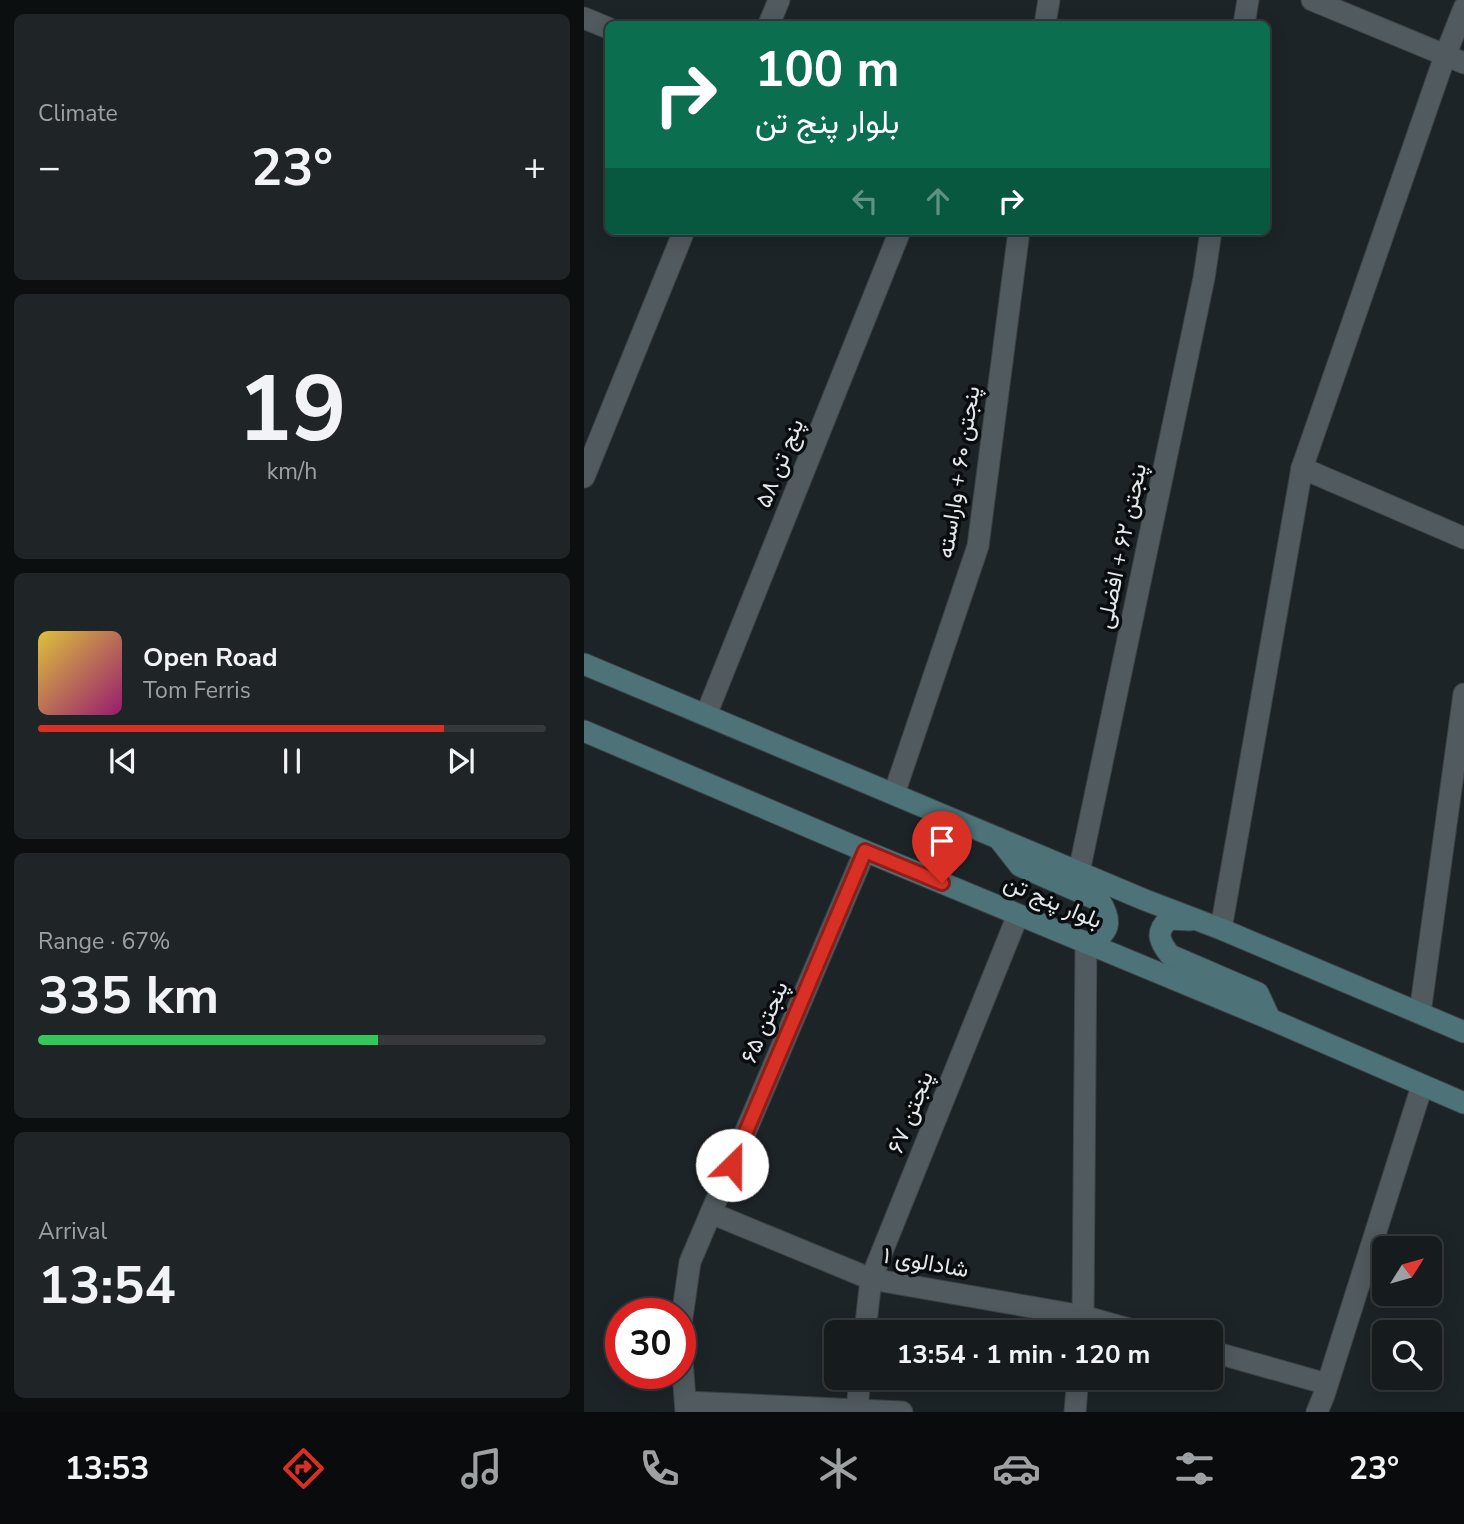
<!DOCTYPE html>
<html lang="en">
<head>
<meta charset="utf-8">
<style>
  body { margin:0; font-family:"Nunito Sans",Vazirmatn,sans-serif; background:#1f2427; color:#f1f3f6; height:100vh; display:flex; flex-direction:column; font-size:26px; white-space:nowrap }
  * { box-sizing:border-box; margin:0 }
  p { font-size:23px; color:#9ea1a4 }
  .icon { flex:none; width:38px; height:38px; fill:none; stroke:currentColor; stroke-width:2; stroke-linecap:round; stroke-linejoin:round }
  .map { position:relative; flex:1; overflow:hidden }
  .drawer { display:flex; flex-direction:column; gap:14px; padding:14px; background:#0c0f10; width:584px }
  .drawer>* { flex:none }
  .guide { position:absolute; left:21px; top:21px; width:665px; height:214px; border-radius:10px; box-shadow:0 4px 18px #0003,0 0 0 2px #35393c; background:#0b6e4f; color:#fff; overflow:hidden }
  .needle { width:46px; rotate:53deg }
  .fabs { position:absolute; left:788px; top:1236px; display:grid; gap:14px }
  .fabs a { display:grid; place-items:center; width:70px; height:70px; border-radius:10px; background:#161b1e; box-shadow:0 4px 18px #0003,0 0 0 2px #35393c; font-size:35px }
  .speed { position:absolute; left:21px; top:1298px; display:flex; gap:14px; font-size:35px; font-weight:700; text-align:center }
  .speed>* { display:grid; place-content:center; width:91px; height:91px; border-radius:50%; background:#161b1e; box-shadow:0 4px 18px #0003,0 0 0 2px #35393c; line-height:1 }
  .speed .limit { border:10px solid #d22; background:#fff; color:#111 }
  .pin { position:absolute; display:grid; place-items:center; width:60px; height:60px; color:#fff; margin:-72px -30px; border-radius:50% 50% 50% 0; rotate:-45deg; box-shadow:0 0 7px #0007 }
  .pin .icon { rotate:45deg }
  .me { position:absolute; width:77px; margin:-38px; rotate:23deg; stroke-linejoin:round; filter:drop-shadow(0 0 5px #0008) }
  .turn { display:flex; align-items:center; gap:24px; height:147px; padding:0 35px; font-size:32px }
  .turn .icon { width:91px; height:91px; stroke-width:2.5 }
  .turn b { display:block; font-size:49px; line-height:60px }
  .lanes { display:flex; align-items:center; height:66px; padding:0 35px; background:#0003; justify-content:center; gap:35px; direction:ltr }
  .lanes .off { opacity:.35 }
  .big { font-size:52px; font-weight:700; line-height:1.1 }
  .drawer .card { flex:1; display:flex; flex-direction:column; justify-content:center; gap:10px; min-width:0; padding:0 24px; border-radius:10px; background:#1f2427 }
  .drawer .dial { align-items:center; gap:0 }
  .dial b { font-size:91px; line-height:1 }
  .song { display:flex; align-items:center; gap:21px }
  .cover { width:84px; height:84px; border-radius:10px; background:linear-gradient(135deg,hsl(50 70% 55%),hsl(320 70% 35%)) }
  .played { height:7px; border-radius:4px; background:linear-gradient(90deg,#d93025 80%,#35393c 80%) }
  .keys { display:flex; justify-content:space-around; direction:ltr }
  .heat { display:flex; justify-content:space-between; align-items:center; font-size:38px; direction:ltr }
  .charge { height:10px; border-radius:5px; background:linear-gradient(90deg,#34c759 67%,#35393c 0) }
  .trip { position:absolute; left:240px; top:1320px; width:399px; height:70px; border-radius:10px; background:#161b1e; box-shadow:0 4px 18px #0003,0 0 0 2px #35393c; font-weight:700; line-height:70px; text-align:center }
  .tab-bar { display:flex; height:112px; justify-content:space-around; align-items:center; background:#090b0c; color:#9ea1a4 }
  .tab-bar .icon { width:49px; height:49px }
  .tab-bar .active { color:#d93025 }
  .tab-bar b { font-size:32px; color:#f1f3f6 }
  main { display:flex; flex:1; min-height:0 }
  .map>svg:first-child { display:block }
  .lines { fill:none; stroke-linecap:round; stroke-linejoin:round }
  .street-casing { stroke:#3c4245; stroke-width:23 }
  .secondary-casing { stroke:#3c4245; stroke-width:23 }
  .street { stroke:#515a5f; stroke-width:21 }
  .secondary { stroke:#4d7278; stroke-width:21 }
  .route-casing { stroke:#8d1f18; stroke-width:18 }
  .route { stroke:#d93025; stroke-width:12 }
  .labels { text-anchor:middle; stroke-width:7; stroke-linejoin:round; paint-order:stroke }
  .street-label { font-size:23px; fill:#e3e8eb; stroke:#0a0d0f }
</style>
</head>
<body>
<main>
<section class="drawer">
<div class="card"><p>Climate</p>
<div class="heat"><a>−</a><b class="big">23°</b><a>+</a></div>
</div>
<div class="card dial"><b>19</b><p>km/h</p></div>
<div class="card">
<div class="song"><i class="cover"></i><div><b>Open Road</b><p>Tom Ferris</p></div></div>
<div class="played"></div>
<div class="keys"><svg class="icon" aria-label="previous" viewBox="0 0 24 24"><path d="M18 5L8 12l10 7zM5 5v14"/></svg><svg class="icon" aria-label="pause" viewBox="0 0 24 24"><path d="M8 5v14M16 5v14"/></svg><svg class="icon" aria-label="next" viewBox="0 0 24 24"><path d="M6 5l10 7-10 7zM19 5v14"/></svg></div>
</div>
<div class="card"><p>Range · 67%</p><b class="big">335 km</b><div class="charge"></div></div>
<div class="card"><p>Arrival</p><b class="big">13:54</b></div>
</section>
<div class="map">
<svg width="880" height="1412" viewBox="0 0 880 1412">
  <rect width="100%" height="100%" fill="#1d2428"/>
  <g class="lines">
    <g class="street-casing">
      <g id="street">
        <polyline points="728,0 880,63"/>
        <polyline points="0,18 24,28"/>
        <polyline points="185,24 195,0"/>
        <polyline points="461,24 465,0"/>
        <polyline points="660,24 664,0"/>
        <polyline points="718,468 880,538"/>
        <polyline points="0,477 100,231"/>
        <polyline points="122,715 316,231"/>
        <polyline points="310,794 394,546 435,231"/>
        <polyline points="495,872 620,278 627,231"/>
        <polyline points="637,929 718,468 861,56 880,8"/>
        <polyline points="836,1013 880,694"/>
        <polyline points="127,1213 287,1279 499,1316 556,1332"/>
        <polyline points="96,1331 106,1262 281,851"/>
        <polyline points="281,1332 287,1279 434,915"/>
        <polyline points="498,1332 499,1316 502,943"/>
        <polyline points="96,1333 102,1412"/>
        <polyline points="626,1351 743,1384"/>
        <polyline points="102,1402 318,1412"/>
        <polyline points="273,1410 276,1377"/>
        <polyline points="491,1412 494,1377"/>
        <polyline points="733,1412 740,1395 838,1086"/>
      </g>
    </g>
    <g class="secondary-casing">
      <g id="secondary">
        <polyline points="0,664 561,900 637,929 880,1032"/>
        <polyline points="0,731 281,851 686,1019 880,1103"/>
        <path d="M414 838 436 866 516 901C529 922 526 935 502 943"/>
        <path d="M606 920 585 919C571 932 575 941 586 955L674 993 686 1019"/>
      </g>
    </g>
    <use href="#street" class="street"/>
    <use href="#secondary" class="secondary"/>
  </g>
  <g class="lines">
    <g class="route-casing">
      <polyline id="route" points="148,1165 281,851 358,883"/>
    </g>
    <use href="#route" class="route"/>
  </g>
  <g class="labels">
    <g class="street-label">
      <text transform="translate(195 463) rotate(-68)" y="8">پنج تن ۵۸</text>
      <text transform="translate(374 472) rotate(-81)" y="8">پنجتن ۶۰ + واراسته</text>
      <text transform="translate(537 546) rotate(-78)" y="8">پنجتن ۶۲ + افضلی</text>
      <text transform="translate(469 901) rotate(23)" y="8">بلوار پنج تن</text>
      <text transform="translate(180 1022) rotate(-67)" y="8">پنجتن ۶۵</text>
      <text transform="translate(326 1112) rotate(-68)" y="8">پنجتن ۶۷</text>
      <text transform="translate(342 1262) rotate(10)" y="8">شادالوی ۱</text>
    </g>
  </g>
</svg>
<div class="fabs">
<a><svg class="needle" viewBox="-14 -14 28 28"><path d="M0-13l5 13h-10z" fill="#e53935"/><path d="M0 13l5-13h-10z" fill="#9ea1a4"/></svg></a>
<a><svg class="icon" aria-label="search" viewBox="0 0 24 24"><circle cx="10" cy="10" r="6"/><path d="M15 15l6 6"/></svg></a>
</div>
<div class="speed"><div class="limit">30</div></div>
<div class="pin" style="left:358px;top:883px;background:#d93025"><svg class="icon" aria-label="arrive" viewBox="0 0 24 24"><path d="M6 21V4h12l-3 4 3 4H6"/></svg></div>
<svg class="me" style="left:148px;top:1165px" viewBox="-20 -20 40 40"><circle r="19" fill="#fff"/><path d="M0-13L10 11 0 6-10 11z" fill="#d93025"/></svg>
<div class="trip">13:54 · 1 min · 120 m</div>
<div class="guide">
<div class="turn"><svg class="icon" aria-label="right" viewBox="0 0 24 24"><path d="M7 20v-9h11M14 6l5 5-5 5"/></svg><div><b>100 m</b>بلوار پنج تن</div></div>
<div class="lanes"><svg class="icon off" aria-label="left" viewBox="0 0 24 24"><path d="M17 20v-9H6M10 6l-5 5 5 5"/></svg><svg class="icon off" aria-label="ahead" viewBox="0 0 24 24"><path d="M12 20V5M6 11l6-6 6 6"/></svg><svg class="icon" aria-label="right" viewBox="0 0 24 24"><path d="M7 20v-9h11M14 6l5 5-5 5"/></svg></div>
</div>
</div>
</main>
<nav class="tab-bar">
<b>13:53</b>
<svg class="icon active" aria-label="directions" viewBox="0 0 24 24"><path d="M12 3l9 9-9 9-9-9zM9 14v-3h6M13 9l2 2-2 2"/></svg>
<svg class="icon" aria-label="music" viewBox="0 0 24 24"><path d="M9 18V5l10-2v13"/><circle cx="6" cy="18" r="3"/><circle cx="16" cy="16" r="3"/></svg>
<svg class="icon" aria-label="phone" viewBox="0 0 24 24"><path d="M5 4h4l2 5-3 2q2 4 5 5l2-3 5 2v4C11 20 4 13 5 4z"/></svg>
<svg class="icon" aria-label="climate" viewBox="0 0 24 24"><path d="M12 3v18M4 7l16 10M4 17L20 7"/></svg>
<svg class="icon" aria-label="car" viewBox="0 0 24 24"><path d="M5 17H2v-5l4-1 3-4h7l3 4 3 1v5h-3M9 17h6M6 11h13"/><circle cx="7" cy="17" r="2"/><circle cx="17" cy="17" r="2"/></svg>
<svg class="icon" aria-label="filters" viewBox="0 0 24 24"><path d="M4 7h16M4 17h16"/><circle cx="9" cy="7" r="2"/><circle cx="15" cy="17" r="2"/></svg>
<b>23°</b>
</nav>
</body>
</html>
